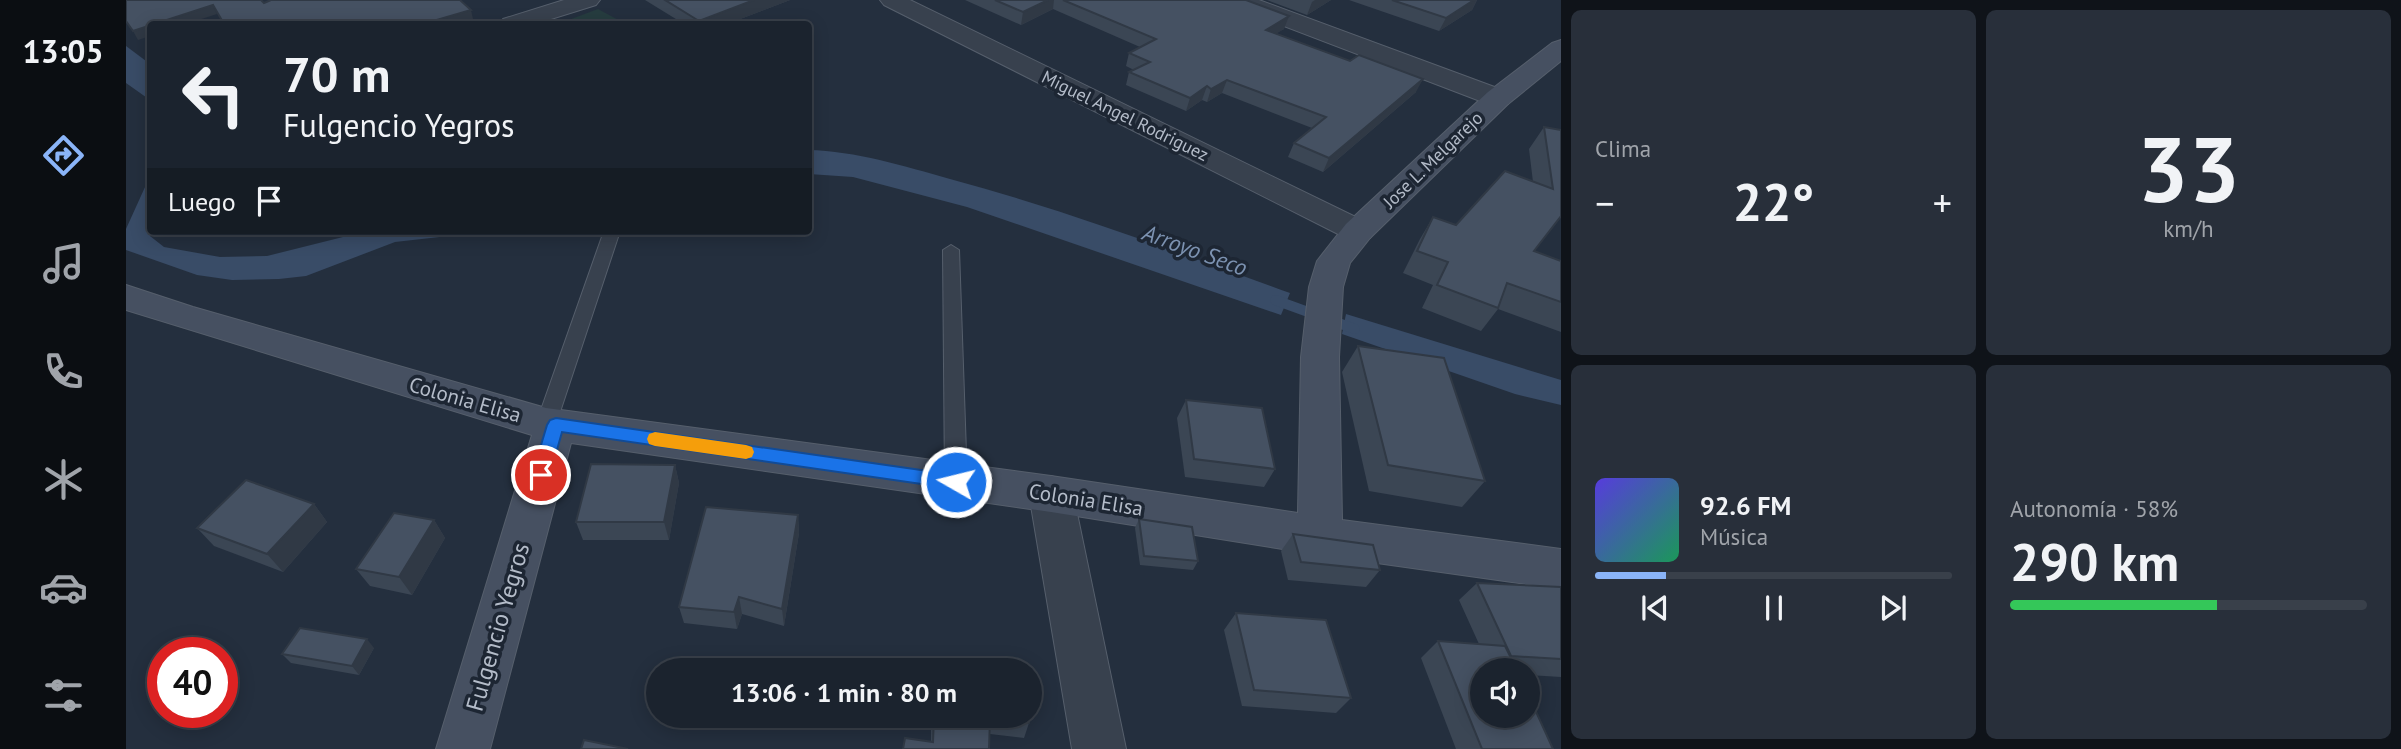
<!DOCTYPE html>
<html lang="es">
<head>
<meta charset="utf-8">
<style>
  body { margin:0; font-family:"PT Sans",sans-serif; background:#282f3a; color:#f1f3f6; height:100vh; display:flex; flex-direction:column; font-size:26px; white-space:nowrap }
  * { box-sizing:border-box; margin:0 }
  p { font-size:23px; color:#a0a4aa }
  .icon { flex:none; width:38px; height:38px; fill:none; stroke:currentColor; stroke-width:2; stroke-linecap:round; stroke-linejoin:round }
  .map { position:relative; flex:1; overflow:hidden }
  .details { display:flex; flex-direction:column; gap:10px; padding:10px; background:#0f1319; width:840px }
  .details>* { flex:none }
  .banner { position:absolute; left:21px; top:21px; width:665px; height:214px; border-radius:7px; box-shadow:0 4px 18px #0003,0 0 0 2px #39404a; background:#1b232e; color:#f1f3f6; overflow:hidden }
  .buttons { position:absolute; left:1344px; top:658px; display:grid; gap:14px }
  .buttons a { display:grid; place-items:center; width:70px; height:70px; border-radius:50%; background:#1b232e; box-shadow:0 4px 18px #0003,0 0 0 2px #39404a; font-size:35px }
  .speed { position:absolute; left:21px; top:637px; display:flex; gap:14px; font-size:35px; font-weight:700; text-align:center }
  .speed>* { display:grid; place-content:center; width:91px; height:91px; border-radius:50%; background:#1b232e; box-shadow:0 4px 18px #0003,0 0 0 2px #39404a; line-height:1 }
  .speed .limit { border:10px solid #d22; background:#fff; color:#111 }
  .pin { position:absolute; display:grid; place-items:center; width:60px; height:60px; color:#fff; margin:-30px; border:4px solid #fff; border-radius:50%; box-shadow:0 2px 7px #0007 }
  .me { position:absolute; width:77px; margin:-38px; rotate:278deg; stroke-linejoin:round; filter:drop-shadow(0 0 5px #0008) }
  .turn { display:flex; align-items:center; gap:24px; height:147px; padding:0 21px; font-size:32px }
  .turn .icon { width:91px; height:91px; stroke-width:2.5 }
  .turn b { display:block; font-size:49px; line-height:60px }
  .then { display:flex; align-items:center; height:66px; padding:0 21px; background:#0003; gap:14px; font-size:26px }
  .big { font-size:52px; font-weight:600; line-height:1.1 }
  .details .card { flex:1; display:flex; flex-direction:column; justify-content:center; gap:10px; min-width:0; padding:0 24px; border-radius:10px; background:#282f3a }
  .details .dial { align-items:center; gap:0 }
  .dial b { font-size:91px; line-height:1 }
  .song { display:flex; align-items:center; gap:21px }
  .cover { width:84px; height:84px; border-radius:10px; background:linear-gradient(135deg,hsl(250 70% 55%),hsl(150 70% 35%)) }
  .played { height:7px; border-radius:4px; background:linear-gradient(90deg,#8ab4f8 20%,#39404a 20%) }
  .keys { display:flex; justify-content:space-around; direction:ltr }
  .heat { display:flex; justify-content:space-between; align-items:center; font-size:38px; direction:ltr }
  .charge { height:10px; border-radius:5px; background:linear-gradient(90deg,#34c759 58%,#39404a 0) }
  .details .tiles { flex:1; display:grid; gap:10px; grid-template-columns:repeat(2,1fr) }
  .trip { position:absolute; left:520px; top:658px; width:396px; height:70px; border-radius:35px; background:#1b232e; box-shadow:0 4px 18px #0003,0 0 0 2px #39404a; font-weight:600; line-height:70px; text-align:center }
  main { display:flex; flex:1; min-height:0 }
  .dock { display:flex; flex-direction:column; width:126px; justify-content:space-around; align-items:center; background:#0b0e12; color:#a0a4aa }
  .dock .icon { width:49px; height:49px }
  .dock .current { color:#8ab4f8 }
  .dock b { font-size:32px; color:#f1f3f6 }
  .map>svg:first-child { display:block }
  .green { fill:#263c3f }
  .water { fill:#394c67 }
  .lines { fill:none; stroke-linecap:round; stroke-linejoin:round }
  .stream { stroke:#394c67; stroke-width:10 }
  .lane-casing { stroke:#565f6c; stroke-width:2 }
  .street-casing { stroke:#565f6c; stroke-width:2 }
  .secondary-casing { stroke:#565f6c; stroke-width:2 }
  .lane { fill:#38414e; fill-rule:evenodd }
  .street { fill:#38414e; fill-rule:evenodd }
  .secondary { fill:#465061; fill-rule:evenodd }
  .wall { fill:#3b4654 }
  .shaded-wall { fill:#303945 }
  .building { fill:#455162; stroke:#303945; stroke-width:2 }
  .route { fill:#1a73e8; stroke:#114b97; stroke-width:2 }
  .slow { fill:#f59e0b }
  .labels { text-anchor:middle; stroke-width:7; stroke-linejoin:round; paint-order:stroke }
  .far-street-label { font-size:18px; fill:#b4bcc9; stroke:#1d2633 }
  .street-label { font-size:21px; fill:#b4bcc9; stroke:#1d2633 }
  .water-label { font-size:23px; font-style:italic; fill:#7c92b1; stroke:#1d2633 }
  .near-street-label { font-size:24px; fill:#b4bcc9; stroke:#1d2633 }
</style>
</head>
<body>
<main>
<nav class="dock">
<b>13:05</b>
<svg class="icon current" aria-label="directions" viewBox="0 0 24 24"><path d="M12 3l9 9-9 9-9-9zM9 14v-3h6M13 9l2 2-2 2"/></svg>
<svg class="icon" aria-label="music" viewBox="0 0 24 24"><path d="M9 18V5l10-2v13"/><circle cx="6" cy="18" r="3"/><circle cx="16" cy="16" r="3"/></svg>
<svg class="icon" aria-label="phone" viewBox="0 0 24 24"><path d="M5 4h4l2 5-3 2q2 4 5 5l2-3 5 2v4C11 20 4 13 5 4z"/></svg>
<svg class="icon" aria-label="climate" viewBox="0 0 24 24"><path d="M12 3v18M4 7l16 10M4 17L20 7"/></svg>
<svg class="icon" aria-label="car" viewBox="0 0 24 24"><path d="M5 17H2v-5l4-1 3-4h7l3 4 3 1v5h-3M9 17h6M6 11h13"/><circle cx="7" cy="17" r="2"/><circle cx="17" cy="17" r="2"/></svg>
<svg class="icon" aria-label="filters" viewBox="0 0 24 24"><path d="M4 7h16M4 17h16"/><circle cx="9" cy="7" r="2"/><circle cx="15" cy="17" r="2"/></svg>
</nav>
<div class="map">
<svg width="1435" height="749" viewBox="0 0 1435 749">
  <rect width="100%" height="100%" fill="#242f3e"/>
  <polygon class="green" points="472,9 498,23 432,24"/>
  <g class="water">
    <polygon points="0,46 24,64 24,100 0,83"/>
    <path d="M682 150C730 151 778 166 824 179 939 210 1051 252 1164 293L1155 315 841 207 727 177 683 174Z"/>
    <polygon points="24,176 24,236 38,247 94,257 141,256 241,231 367,231 269,242 180,276 153,279 106,280 71,275 0,250 0,229"/>
    <polygon points="1220,314 1435,380 1435,405 1389,394 1216,334"/>
  </g>
  <g class="lines">
    <polyline class="stream" points="1149,300 1229,329"/>
    <g class="lane-casing">
      <g id="lane">
        <polygon points="478,231 494,231 430,424 427,430 420,432 413,430 410,424"/>
        <polygon points="825,245 833,250 841,482 838,488 830,491 822,488 819,482 817,250"/>
      </g>
    </g>
    <g class="street-casing">
      <g id="street">
        <polygon points="438,0 474,0 470,5 409,24 374,24 377,19"/>
        <polygon points="754,0 784,0 1244,224 1248,231 1244,238 1232,241 1220,238 758,5"/>
        <polygon points="1099,0 1133,0 1382,92 1386,98 1382,104 1372,106 1362,104 1103,5"/>
        <polygon points="925,476 940,481 947,494 1000,749 946,749 903,494 910,481"/>
      </g>
    </g>
    <g class="secondary-casing">
      <polygon id="secondary" points="1435,40 1435,61 1382,104 1244,238 1224,263 1217,287 1213,357 1216,520 1435,549 1435,589 1194,555 925,512 445,443 364,749 310,749 406,435 0,310 0,285 67,307 420,408 925,476 1172,513 1175,357 1183,287 1191,261 1220,224 1362,92 1426,43"/>
    </g>
    <use href="#lane" class="lane"/>
    <use href="#street" class="street"/>
    <use href="#secondary" class="secondary"/>
  </g>
  <g class="wall">
    <polygon points="519,0 664,0 601,24 558,24"/>
    <polygon points="839,0 1120,0 1158,29 1150,33 1290,92 1197,172 1162,157 1168,143 1186,128 1096,93 1081,102 1076,100 1060,111 1000,85 1003,72 1008,70 1000,66 1003,53 1014,47 927,9 895,25"/>
    <polygon points="1141,0 1205,0 1181,15"/>
    <polygon points="1223,0 1351,0 1346,10 1313,31"/>
    <polygon points="1418,127 1435,130 1435,217 1408,251 1435,261 1435,332 1372,309 1355,331 1296,308 1307,285 1277,273 1294,239 1307,217 1330,225 1407,182 1403,149"/>
    <polygon points="1232,346 1359,481 1336,507 1243,491 1216,372"/>
    <polygon points="1060,400 1149,469 1138,487 1059,477 1051,418"/>
    <polygon points="549,465 553,483 543,540 457,540 450,522"/>
    <polygon points="188,504 201,522 157,572 88,546 71,528"/>
    <polygon points="672,515 673,533 658,626 616,614 611,629 558,623 553,607"/>
    <polygon points="1013,519 1072,561 1067,570 1014,565 1009,528"/>
    <polygon points="308,520 319,538 286,595 244,586 230,569"/>
    <polygon points="1167,534 1254,570 1240,587 1162,580 1155,551"/>
    <polygon points="1351,583 1435,587 1435,677 1402,675 1402,670 1356,670 1427,749 1330,749 1295,658 1312,641 1353,644 1333,600"/>
    <polygon points="1110,613 1225,698 1210,713 1116,706 1098,630"/>
    <polygon points="248,648 233,675 165,663 156,654"/>
    <polygon points="805,716 903,716 903,723 898,738 864,734 863,749 805,742"/>
  </g>
  <g class="shaded-wall">
    <polygon points="628,0 664,0 601,24 573,24 573,21"/>
    <polygon points="922,0 928,0 927,9 895,25 897,12"/>
    <polygon points="1189,0 1205,0 1181,15 1186,2"/>
    <polygon points="1348,0 1351,0 1346,10 1313,31 1320,18"/>
    <polygon points="87,5 91,14 60,24 27,24"/>
    <polygon points="345,10 347,19 329,24 297,24"/>
    <polygon points="1163,16 1158,29 1135,43 1140,30"/>
    <polygon points="24,25 24,36 12,40 7,31"/>
    <polygon points="1297,79 1290,92 1197,172 1203,158"/>
    <polygon points="1101,80 1096,93 1081,102 1085,89"/>
    <polygon points="1081,86 1076,100 1060,111 1064,98"/>
    <polygon points="549,465 553,483 543,540 538,522"/>
    <polygon points="188,504 201,522 157,572 141,554"/>
    <polygon points="672,515 673,533 658,626 656,609"/>
    <polygon points="308,520 319,538 286,595 273,577"/>
    <polygon points="613,597 616,614 611,629 608,612"/>
    <polygon points="241,639 248,648 233,675 226,666"/>
  </g>
  <g class="building">
    <polygon points="0,0 135,0 138,3 145,0 334,0 345,10 297,24 98,24 87,5 7,31 0,21"/>
    <polygon points="539,0 628,0 573,21"/>
    <polygon points="869,0 922,0 897,12"/>
    <polygon points="937,0 1120,0 1163,16 1140,30 1224,61 1233,55 1297,79 1203,158 1168,143 1200,117 1101,80 1085,89 1081,86 1064,98 1003,72 1024,62 1003,53 1030,39"/>
    <polygon points="1266,0 1348,0 1320,18"/>
    <polygon points="1418,127 1435,130 1435,216 1408,251 1435,261 1435,302 1381,283 1372,308 1311,285 1322,262 1291,251 1307,217 1330,225 1379,171 1427,189"/>
    <polygon points="1232,346 1318,358 1359,481 1262,465"/>
    <polygon points="1060,400 1136,408 1149,469 1068,459"/>
    <polygon points="465,464 549,465 538,522 450,522"/>
    <polygon points="120,480 188,504 141,554 71,528"/>
    <polygon points="580,507 672,515 656,609 613,597 608,612 553,607"/>
    <polygon points="268,513 308,520 273,577 230,569"/>
    <polygon points="1013,519 1066,527 1072,561 1018,556"/>
    <polygon points="1167,534 1247,545 1254,570 1175,562"/>
    <polygon points="1351,583 1435,587 1435,659 1385,656"/>
    <polygon points="1110,613 1200,620 1225,698 1128,690"/>
    <polygon points="174,628 241,639 226,666 156,654"/>
    <polygon points="1312,641 1379,646 1391,670 1356,670 1356,716 1402,716 1402,694 1427,749 1356,749"/>
    <polygon points="809,662 899,670 809,670"/>
    <polygon points="903,714 903,723 864,719 863,749 777,749 779,738 807,742 808,716 903,716"/>
    <polygon points="458,740 502,749 455,749"/>
  </g>
  <polygon class="route" points="430,418 830,475 836,477 839,482 836,487 830,489 436,432 424,475 422,480 409,480 406,475 421,425 424,420"/>
  <polygon class="slow" points="529,432 620,445 626,447 628,452 626,457 620,459 529,446 523,444 521,439 523,434"/>
  <g class="labels">
    <g class="far-street-label">
      <text transform="translate(999 116) rotate(26)" y="6">Miguel Angel Rodriguez</text>
      <text transform="translate(1307 160) rotate(-44)" y="6">Jose L. Melgarejo</text>
    </g>
    <g class="street-label">
      <text transform="translate(339 400) rotate(16)" y="7">Colonia Elisa</text>
      <text transform="translate(960 500) rotate(9)" y="7">Colonia Elisa</text>
    </g>
    <g class="water-label">
      <text transform="translate(1069 250) rotate(20)" y="8">Arroyo Seco</text>
    </g>
    <g class="near-street-label">
      <text transform="translate(372 627) rotate(-74)" y="8">Fulgencio Yegros</text>
    </g>
  </g>
</svg>
<div class="buttons">
<a><svg class="icon" aria-label="sound" viewBox="0 0 24 24"><path d="M4 9h4l5-4v14l-5-4H4zM17 9q2 3 0 6"/></svg></a>
</div>
<div class="speed"><div class="limit">40</div></div>
<div class="pin" style="left:415px;top:475px;background:#d93025"><svg class="icon" aria-label="arrive" viewBox="0 0 24 24"><path d="M6 21V4h12l-3 4 3 4H6"/></svg></div>
<svg class="me" style="left:830px;top:482px" viewBox="-20 -20 40 40"><circle r="17" fill="#1a73e8" stroke="#fff" stroke-width="3"/><path d="M0-11L8 9 0 5-8 9z" fill="#fff"/></svg>
<div class="trip">13:06 · 1 min · 80 m</div>
<div class="banner">
<div class="turn"><svg class="icon" aria-label="left" viewBox="0 0 24 24"><path d="M17 20v-9H6M10 6l-5 5 5 5"/></svg><div><b>70 m</b>Fulgencio Yegros</div></div>
<div class="then">Luego<svg class="icon" aria-label="arrive" viewBox="0 0 24 24"><path d="M6 21V4h12l-3 4 3 4H6"/></svg></div>
</div>
</div>
<section class="details">
<div class="tiles">
<div class="card"><p>Clima</p>
<div class="heat"><a>−</a><b class="big">22°</b><a>+</a></div>
</div>
<div class="card dial"><b>33</b><p>km/h</p></div>
<div class="card">
<div class="song"><i class="cover"></i><div><b>92.6 FM</b><p>Música</p></div></div>
<div class="played"></div>
<div class="keys"><svg class="icon" aria-label="previous" viewBox="0 0 24 24"><path d="M18 5L8 12l10 7zM5 5v14"/></svg><svg class="icon" aria-label="pause" viewBox="0 0 24 24"><path d="M8 5v14M16 5v14"/></svg><svg class="icon" aria-label="next" viewBox="0 0 24 24"><path d="M6 5l10 7-10 7zM19 5v14"/></svg></div>
</div>
<div class="card"><p>Autonomía · 58%</p><b class="big">290 km</b><div class="charge"></div></div>
</div>
</section>
</main>
</body>
</html>
